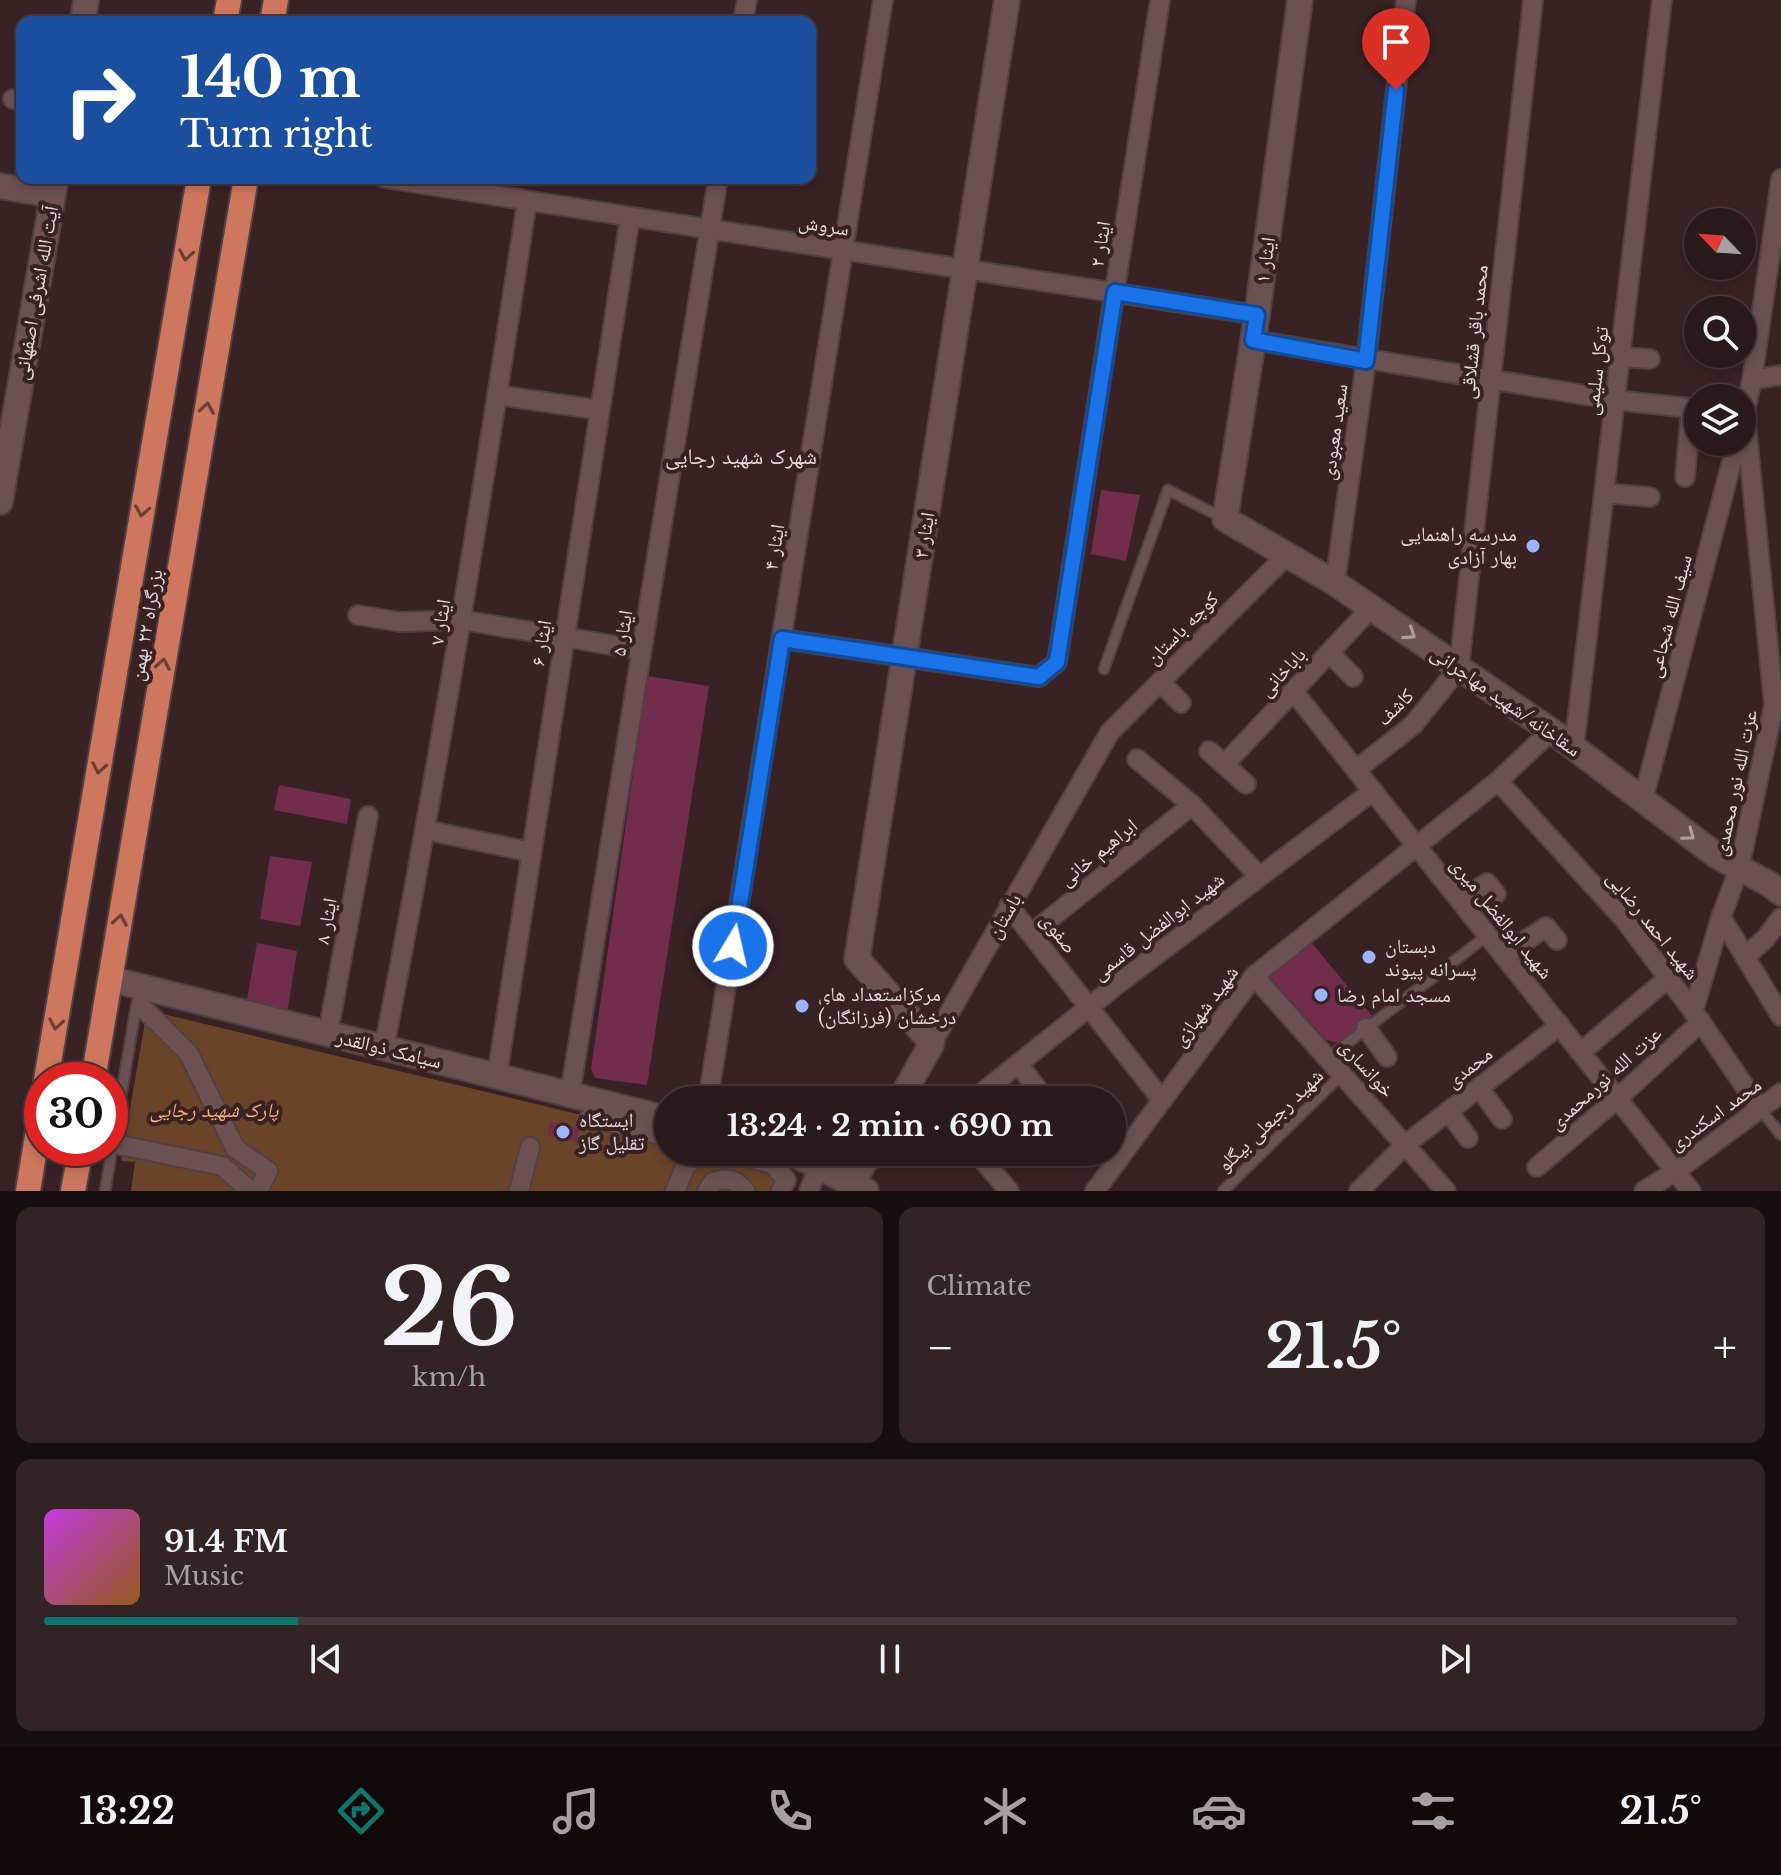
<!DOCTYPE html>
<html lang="en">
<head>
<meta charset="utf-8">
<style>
  body { margin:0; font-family:"Libre Baskerville","Noto Naskh Arabic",serif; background:#322324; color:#f1f3f6; height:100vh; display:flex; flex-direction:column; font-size:30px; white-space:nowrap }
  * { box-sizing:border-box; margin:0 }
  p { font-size:26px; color:#a5a1a3 }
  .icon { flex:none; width:44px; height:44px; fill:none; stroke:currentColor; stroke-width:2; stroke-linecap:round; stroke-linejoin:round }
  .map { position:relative; height:1191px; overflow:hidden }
  .drawer { display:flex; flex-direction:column; gap:16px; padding:16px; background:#170e0f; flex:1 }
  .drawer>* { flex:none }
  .guide { position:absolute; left:16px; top:16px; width:800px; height:168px; border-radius:16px; box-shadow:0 4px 12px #0003,0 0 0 2px #46383a; background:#1a4fa0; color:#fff; overflow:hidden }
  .needle { width:52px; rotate:295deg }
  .tools { position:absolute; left:1684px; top:208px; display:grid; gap:16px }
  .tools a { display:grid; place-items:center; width:72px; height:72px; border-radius:50%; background:#2a1a1b; box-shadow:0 4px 12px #0003,0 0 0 2px #46383a; font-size:40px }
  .speed { position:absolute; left:24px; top:1062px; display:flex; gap:16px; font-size:40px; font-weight:700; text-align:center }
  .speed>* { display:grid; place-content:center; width:104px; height:104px; border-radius:50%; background:#2a1a1b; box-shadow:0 4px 12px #0003,0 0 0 2px #46383a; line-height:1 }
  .speed .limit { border:12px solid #d22; background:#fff; color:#111 }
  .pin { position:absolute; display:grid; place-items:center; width:68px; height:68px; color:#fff; margin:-82px -34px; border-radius:50% 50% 50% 0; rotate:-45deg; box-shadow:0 0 8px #0007 }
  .pin .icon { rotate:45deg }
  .me { position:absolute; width:88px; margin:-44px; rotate:9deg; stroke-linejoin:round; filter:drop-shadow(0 0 6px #0008) }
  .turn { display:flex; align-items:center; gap:28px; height:168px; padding:0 32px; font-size:36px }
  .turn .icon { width:104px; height:104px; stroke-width:2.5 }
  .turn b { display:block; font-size:56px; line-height:68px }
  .big { font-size:60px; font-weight:700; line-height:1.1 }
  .drawer .tile { flex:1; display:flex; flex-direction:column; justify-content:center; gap:12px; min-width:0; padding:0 28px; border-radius:16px; background:#322324 }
  .drawer .dial { align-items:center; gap:0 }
  .dial b { font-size:104px; line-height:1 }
  .song { display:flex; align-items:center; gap:24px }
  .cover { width:96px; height:96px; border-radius:12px; background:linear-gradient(135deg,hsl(290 70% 55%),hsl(30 70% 35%)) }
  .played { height:8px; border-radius:4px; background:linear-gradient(90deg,#0f766e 15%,#46383a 15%) }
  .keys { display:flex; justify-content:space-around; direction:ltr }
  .heat { display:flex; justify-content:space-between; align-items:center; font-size:44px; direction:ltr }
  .drawer .tiles { flex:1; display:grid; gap:16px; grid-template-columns:1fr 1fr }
  .tile:last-child { grid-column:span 2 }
  .trip { position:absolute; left:654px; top:1086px; width:472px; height:80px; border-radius:40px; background:#2a1a1b; box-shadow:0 4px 12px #0003,0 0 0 2px #46383a; font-weight:700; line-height:80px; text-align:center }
  .menu { display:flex; height:128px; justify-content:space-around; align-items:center; background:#110a0b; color:#a5a1a3 }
  .menu .icon { width:56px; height:56px }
  .menu .selected { color:#0f766e }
  .menu b { font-size:36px; color:#f1f3f6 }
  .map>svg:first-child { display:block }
  .green { fill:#694428 }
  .building { fill:#722d4d }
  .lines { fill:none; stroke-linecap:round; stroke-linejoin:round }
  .lane-casing { stroke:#534042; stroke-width:13 }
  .street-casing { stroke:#534042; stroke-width:22 }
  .secondary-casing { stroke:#534042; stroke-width:28 }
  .highway-casing { stroke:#534042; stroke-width:28 }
  .lane { stroke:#6b5152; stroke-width:9 }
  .street { stroke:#6b5152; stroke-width:18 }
  .secondary { stroke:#6b5152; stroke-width:24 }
  .highway { stroke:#ce765e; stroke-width:24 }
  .oneway { stroke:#6c3f38 }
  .oneway2 { stroke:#b09b9c }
  .route-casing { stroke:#114b97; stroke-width:20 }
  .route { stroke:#1a73e8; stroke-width:14 }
  .poi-dot { fill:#9bb5fd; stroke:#382224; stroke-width:3 }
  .labels { text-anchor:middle; stroke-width:8; stroke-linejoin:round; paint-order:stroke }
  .street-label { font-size:20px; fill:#e8d8d9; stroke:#382224 }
  .poi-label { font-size:20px; fill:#e8d8d9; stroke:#382224; text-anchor:start }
  .park-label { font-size:20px; font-style:italic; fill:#f6af7a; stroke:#382224 }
  .neighbourhood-label { font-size:22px; fill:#e8d8d9; stroke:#382224 }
</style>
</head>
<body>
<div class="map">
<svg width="1781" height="1191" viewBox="0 0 1781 1191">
  <rect width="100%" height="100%" fill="#382224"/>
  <polygon class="green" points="147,1010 668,1136 668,1152 732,1152 783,1164 787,1191 131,1191 135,1162 121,1161"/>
  <g class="building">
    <polygon points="1101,490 1140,495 1126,561 1091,554"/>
    <polygon points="647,676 709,686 647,1085 595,1078 591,1069"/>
    <polygon points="279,785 351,799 347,824 274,810"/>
    <polygon points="270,856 312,862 300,926 260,919"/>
    <polygon points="1311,942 1372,1016 1338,1043 1326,1040 1268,975"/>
    <polygon points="257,943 297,951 287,1014 246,1005"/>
    <polygon points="550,1122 579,1128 577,1142 547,1136"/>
  </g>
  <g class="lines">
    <g class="lane-casing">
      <g id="lane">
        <polyline points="1104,669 1168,490 1223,518"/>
        <polyline points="1328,1058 1488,935"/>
        <polyline points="1760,1109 1781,1135"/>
        <polyline points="105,1191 137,1001"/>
        <polyline points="1223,1191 1342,1074"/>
      </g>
    </g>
    <g class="street-casing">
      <g id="street">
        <polyline points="743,22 747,0"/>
        <polyline points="13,99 22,100"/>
        <polyline points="384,178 1257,315"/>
        <polyline points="1253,340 1615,400 1698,409"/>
        <polyline points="1620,357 1650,359"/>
        <polyline points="1752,380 1781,375"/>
        <polyline points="497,395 600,410"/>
        <polyline points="1742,425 1752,380 1781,179"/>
        <polyline points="1685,477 1691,409"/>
        <polyline points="1604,493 1650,497"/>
        <polyline points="1335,583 1366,361 1406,0"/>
        <polyline points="358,615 400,622 462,620 641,650"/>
        <polyline points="782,639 1039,677 1057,662 1160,0"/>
        <polyline points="1330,653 1353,677"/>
        <polyline points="1160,682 1181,703"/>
        <polyline points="1294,692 1691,1191"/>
        <polyline points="1574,748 1662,0"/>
        <polyline points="1209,751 1246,784"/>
        <polyline points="1137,759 1192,805 1259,876"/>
        <polyline points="1224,765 1371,608"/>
        <polyline points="1356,770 1413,725 1459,668 1533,0"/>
        <polyline points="1498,781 1624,919 1701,1022 1760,1109"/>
        <polyline points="1643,800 1737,442"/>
        <polyline points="426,830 531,852"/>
        <polyline points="1460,900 1487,883 1496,894"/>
        <polyline points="1009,906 1162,1100"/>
        <polyline points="1721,917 1781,1016"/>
        <polyline points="1031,934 1192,805"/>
        <polyline points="1504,955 1546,927 1557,940"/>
        <polyline points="1745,957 1766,938 1781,918"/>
        <polyline points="1254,976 1446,1191"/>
        <polyline points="142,1007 189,1054 235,1148 268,1171 258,1191"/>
        <polyline points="1693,1012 1721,917 1739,869 1774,705 1745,413 1742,413"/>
        <polyline points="1366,1028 1387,1057"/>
        <polyline points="328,1033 368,816"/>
        <polyline points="932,1043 1110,732 1287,555"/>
        <path d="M384 1048C439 766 484 484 527 201"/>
        <polyline points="1581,1052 1668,978"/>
        <polyline points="1018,1064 1046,1100"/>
        <polyline points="497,1076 630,217"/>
        <polyline points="1479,1088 1502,1119"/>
        <polyline points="570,1094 718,178"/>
        <polyline points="708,1100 883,0"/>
        <polyline points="973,1100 1119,983 1373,791"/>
        <polyline points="1448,1111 1468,1138"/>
        <polyline points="590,1117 668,1137"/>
        <polyline points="120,1145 222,1166 251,1191"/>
        <polyline points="726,1152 773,1164 786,1180 781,1191"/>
        <polyline points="976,1152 1009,1191"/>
        <polyline points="865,1161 892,1152"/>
        <polyline points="1537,1167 1618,1098 1701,1022"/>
        <polyline points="519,1191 530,1147"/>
        <polyline points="675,1191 686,1165 706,1152"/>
        <path d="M707 1191 713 1182C727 1177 736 1179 745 1191"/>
        <polyline points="809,1191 818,1167"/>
        <polyline points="1095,1191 1254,976 1498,781 1551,731"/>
        <polyline points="1359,1191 1405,1145 1560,1025"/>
        <polyline points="1644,1191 1676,1171 1781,1093"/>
      </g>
    </g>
    <g class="secondary-casing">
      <g id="secondary">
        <polyline points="1300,0 1257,315 1225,519 1335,583 1560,737 1717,856 1771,885 1781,893"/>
        <polyline points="83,22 86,0"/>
        <polyline points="0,186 53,195"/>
        <polyline points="0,502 56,178"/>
        <polyline points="110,979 668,1119"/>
        <polyline points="900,1100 932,1043 857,959 1007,0"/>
        <polyline points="790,1152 866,1191"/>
        <polyline points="852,1184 870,1152"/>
      </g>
    </g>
    <g class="highway-casing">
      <g id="highway">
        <polyline points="225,22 229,0"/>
        <polyline points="272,22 276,0"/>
        <polyline points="46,1080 199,178"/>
        <polyline points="93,1080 246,178"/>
        <polyline points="28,1191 42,1106"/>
        <polyline points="73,1191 81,1148"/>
      </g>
    </g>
    <use href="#lane" class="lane"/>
    <use href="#street" class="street"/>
    <use href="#secondary" class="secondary"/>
    <use href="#highway" class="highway"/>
  </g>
  <defs><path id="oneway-chevron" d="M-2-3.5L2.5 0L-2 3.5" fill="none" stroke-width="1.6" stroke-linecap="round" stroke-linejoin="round" transform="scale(2)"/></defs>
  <g class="oneway">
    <use href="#oneway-chevron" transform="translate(186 255) rotate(100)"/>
    <use href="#oneway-chevron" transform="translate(207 408) rotate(-80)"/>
    <use href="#oneway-chevron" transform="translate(142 511) rotate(100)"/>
    <use href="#oneway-chevron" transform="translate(163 664) rotate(-80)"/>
    <use href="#oneway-chevron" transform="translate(99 768) rotate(100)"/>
    <use href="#oneway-chevron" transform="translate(120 920) rotate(-80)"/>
    <use href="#oneway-chevron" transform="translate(56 1024) rotate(100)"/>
  </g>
  <g class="oneway2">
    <use href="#oneway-chevron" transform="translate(1410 634) rotate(34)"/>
    <use href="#oneway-chevron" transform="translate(1689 835) rotate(37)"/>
  </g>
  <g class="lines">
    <g class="route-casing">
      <polyline id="route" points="733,946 782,639 1039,677 1057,662 1115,292 1257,315 1253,340 1366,361 1396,90"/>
    </g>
    <use href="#route" class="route"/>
  </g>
  <g class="poi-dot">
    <circle cx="1533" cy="546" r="8"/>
    <circle cx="1369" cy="957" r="8"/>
    <circle cx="1321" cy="995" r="8"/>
    <circle cx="802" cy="1006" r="8"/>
    <circle cx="563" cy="1132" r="8"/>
  </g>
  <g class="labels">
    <g class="street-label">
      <text transform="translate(824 225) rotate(9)" y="7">سروش</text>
      <text transform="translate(1100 244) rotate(-81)" y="7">ایثار ۲</text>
      <text transform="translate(1265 260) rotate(-82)" y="7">ایثار ۱</text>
      <text transform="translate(36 293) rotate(-80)" y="7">آیت الله اشرفی اصفهانی</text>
      <text transform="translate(1474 332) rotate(-84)" y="7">محمد باقر قشلاقی</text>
      <text transform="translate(1596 371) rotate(-83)" y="7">توکل سلیمی</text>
      <text transform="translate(1334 432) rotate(-82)" y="7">سعید معبودی</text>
      <text transform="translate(924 535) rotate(-81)" y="7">ایثار ۳</text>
      <text transform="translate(774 547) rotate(-81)" y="7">ایثار ۴</text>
      <text transform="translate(1669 616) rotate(-75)" y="7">سیف الله شجاعی</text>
      <text transform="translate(440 622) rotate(-81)" y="7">ایثار ۷</text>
      <text transform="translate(146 625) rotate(-80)" y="7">بزرگراه ۲۲ بهمن</text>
      <text transform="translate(1182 628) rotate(-45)" y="7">کوچه باستان</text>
      <text transform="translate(622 633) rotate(-81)" y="7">ایثار ۵</text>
      <text transform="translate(541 643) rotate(-81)" y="7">ایثار ۶</text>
      <text transform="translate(1282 672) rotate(-47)" y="7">باباخانی</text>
      <text transform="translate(1506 701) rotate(35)" y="7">سقاخانه/شهید مهاجرانی</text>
      <text transform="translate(1395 707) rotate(-45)" y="7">کاشف</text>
      <text transform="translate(1735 783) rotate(-78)" y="7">عزت الله نور محمدی</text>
      <text transform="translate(1098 852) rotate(-39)" y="7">ابراهیم خانی</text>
      <text transform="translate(1004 916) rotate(-60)" y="7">باستان</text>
      <text transform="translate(1502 918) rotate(51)" y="7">شهید ابوالفضل میری</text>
      <text transform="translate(326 921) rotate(-80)" y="7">ایثار ۸</text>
      <text transform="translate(1653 925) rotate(51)" y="7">شهید احمد رضایی</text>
      <text transform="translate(1158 926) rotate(-38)" y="7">شهید ابوالفضل قاسمی</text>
      <text transform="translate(1059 933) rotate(52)" y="7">صفوی</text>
      <text transform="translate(1205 1006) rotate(-53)" y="7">شهید شهبازی</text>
      <text transform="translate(389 1049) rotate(14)" y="7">سیامک ذوالقدر</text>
      <text transform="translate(1469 1067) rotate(-38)" y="7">محمدی</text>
      <text transform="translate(1367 1068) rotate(48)" y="7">خوانساری</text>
      <text transform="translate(1605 1078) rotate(-42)" y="7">عزت الله نورمحمدی</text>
      <text transform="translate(1715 1114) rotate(-36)" y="7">محمد اسکندری</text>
      <text transform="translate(1270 1120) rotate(-44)" y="7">شهید رجبعلی بیگلو</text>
    </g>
    <g class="poi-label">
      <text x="1517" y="541" text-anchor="end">مدرسه راهنمایی<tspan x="1517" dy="23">بهار آزادی</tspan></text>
      <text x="1385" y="953">دبستان<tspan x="1385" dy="23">پسرانه پیوند</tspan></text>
      <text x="818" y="1001">مرکزاستعداد های<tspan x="818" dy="23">درخشان (فرزانگان)</tspan></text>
      <text x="1337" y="1002">مسجد امام رضا</text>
      <text x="579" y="1127">ایستگاه<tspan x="579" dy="23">تقلیل گاز</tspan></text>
    </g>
    <g class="park-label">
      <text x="214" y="1117">پارک شهید رجایی</text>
    </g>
    <g class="neighbourhood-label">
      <text x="741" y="464">شهرک شهید رجایی</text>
    </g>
  </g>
</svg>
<div class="tools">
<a><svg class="needle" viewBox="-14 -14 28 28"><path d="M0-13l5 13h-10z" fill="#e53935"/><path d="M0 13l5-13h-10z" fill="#a5a1a3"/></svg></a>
<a><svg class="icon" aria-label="search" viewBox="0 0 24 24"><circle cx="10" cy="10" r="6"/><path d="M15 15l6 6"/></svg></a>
<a><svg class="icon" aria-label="layers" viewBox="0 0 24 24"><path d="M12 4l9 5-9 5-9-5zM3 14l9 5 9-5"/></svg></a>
</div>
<div class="speed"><div class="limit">30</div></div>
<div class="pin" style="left:1396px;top:90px;background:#d93025"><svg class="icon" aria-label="arrive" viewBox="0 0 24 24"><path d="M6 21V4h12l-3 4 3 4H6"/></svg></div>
<svg class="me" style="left:733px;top:946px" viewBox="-20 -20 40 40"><circle r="17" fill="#1a73e8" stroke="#fff" stroke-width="3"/><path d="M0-11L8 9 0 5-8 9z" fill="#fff"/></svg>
<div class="trip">13:24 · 2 min · 690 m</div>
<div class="guide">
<div class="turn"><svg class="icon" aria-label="right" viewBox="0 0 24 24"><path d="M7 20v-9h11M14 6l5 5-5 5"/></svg><div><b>140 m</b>Turn right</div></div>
</div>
</div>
<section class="drawer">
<div class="tiles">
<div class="tile dial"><b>26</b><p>km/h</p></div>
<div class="tile"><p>Climate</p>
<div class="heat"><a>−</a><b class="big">21.5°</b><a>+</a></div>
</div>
<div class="tile">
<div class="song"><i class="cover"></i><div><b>91.4 FM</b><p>Music</p></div></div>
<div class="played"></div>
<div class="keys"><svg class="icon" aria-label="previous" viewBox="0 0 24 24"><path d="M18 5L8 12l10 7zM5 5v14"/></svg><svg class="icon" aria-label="pause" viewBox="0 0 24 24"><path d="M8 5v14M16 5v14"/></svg><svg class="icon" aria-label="next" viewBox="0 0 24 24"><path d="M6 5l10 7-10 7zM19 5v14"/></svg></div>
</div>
</div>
</section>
<nav class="menu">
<b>13:22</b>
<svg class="icon selected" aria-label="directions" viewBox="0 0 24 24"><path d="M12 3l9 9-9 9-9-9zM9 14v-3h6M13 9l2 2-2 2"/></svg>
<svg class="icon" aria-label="music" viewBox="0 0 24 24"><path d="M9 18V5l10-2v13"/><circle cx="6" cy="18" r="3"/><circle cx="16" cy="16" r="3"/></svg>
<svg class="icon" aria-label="phone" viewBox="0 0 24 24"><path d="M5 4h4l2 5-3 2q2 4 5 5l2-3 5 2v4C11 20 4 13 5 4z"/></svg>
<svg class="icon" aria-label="climate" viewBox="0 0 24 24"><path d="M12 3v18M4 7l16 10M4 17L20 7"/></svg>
<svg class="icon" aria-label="car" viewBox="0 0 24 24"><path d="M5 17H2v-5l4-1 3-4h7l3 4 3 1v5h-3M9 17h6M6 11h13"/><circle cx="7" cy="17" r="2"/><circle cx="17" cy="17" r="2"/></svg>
<svg class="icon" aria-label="filters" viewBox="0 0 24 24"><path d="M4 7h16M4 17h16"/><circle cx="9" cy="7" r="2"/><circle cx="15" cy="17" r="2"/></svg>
<b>21.5°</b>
</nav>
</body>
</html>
